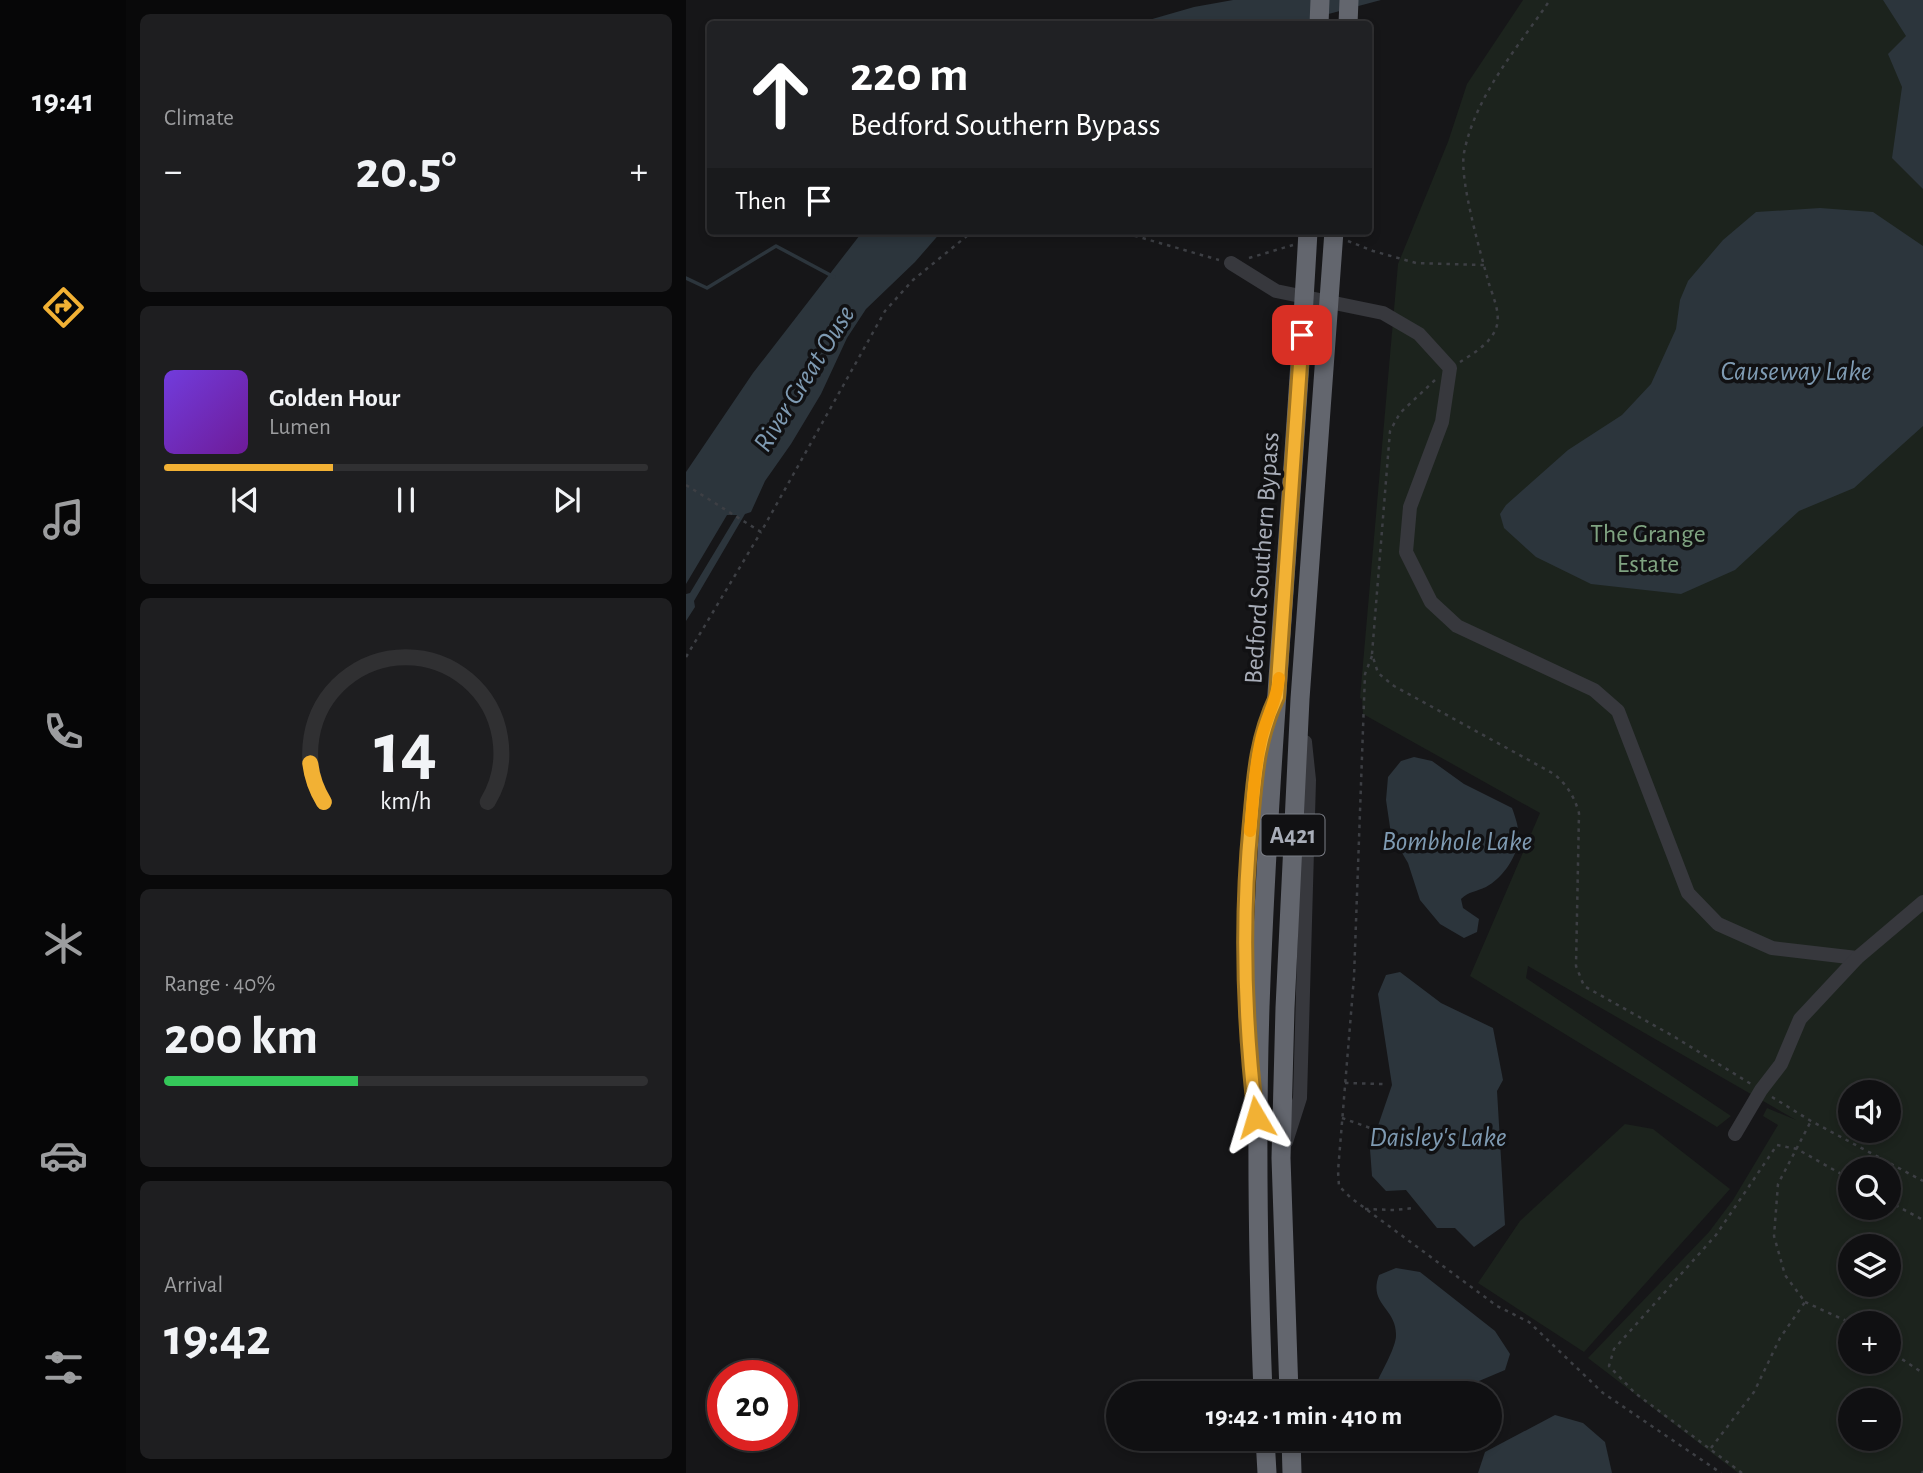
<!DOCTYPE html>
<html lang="en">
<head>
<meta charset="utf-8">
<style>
  body { margin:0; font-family:"Alegreya Sans",sans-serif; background:#1e1e20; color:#f1f3f6; height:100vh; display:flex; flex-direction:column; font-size:26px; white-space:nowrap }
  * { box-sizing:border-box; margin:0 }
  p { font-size:23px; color:#9c9d9f }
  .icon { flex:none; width:38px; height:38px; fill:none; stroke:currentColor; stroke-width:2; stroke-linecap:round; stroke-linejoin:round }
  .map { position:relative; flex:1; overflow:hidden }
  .details { display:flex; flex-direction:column; gap:14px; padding:14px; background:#09090a; width:560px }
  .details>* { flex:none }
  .guide { position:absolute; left:21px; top:21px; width:665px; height:214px; border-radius:7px; box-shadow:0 4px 10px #0003,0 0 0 2px #303032; background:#202124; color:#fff; overflow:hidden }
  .fabs { position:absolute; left:1152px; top:1080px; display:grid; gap:14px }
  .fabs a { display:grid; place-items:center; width:63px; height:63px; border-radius:50%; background:#101012; box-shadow:0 4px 10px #0003,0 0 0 2px #303032; font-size:35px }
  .speed { position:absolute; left:21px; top:1360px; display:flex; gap:14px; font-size:35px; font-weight:700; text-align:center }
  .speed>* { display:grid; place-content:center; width:91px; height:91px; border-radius:50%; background:#101012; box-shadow:0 4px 10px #0003,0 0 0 2px #303032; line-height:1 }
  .speed .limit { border:10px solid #d22; background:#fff; color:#111 }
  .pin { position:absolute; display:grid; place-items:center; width:60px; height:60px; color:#fff; margin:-30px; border-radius:14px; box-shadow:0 4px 10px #0006 }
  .me { position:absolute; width:77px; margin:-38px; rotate:353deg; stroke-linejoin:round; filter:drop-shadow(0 0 5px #0008) }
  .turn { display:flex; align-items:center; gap:24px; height:147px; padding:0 28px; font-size:32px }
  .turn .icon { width:91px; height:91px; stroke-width:2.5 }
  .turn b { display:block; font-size:49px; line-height:60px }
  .then { display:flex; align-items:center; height:66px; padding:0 28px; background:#0003; gap:14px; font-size:26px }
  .big { font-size:52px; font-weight:700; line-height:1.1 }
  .details .widget { flex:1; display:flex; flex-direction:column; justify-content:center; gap:10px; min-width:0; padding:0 24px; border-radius:10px; background:#1e1e20 }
  .details .dial { align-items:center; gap:0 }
  .dial svg { height:182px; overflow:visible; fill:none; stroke:#303032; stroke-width:7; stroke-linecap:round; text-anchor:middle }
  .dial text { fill:#f1f3f6; stroke:none }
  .song { display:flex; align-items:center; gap:21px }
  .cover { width:84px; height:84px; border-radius:10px; background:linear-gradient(135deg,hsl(260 70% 55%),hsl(280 70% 35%)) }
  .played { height:7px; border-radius:4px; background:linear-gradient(90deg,#f2b134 35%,#303032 35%) }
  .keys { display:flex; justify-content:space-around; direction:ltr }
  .heat { display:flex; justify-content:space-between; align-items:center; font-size:38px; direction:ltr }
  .charge { height:10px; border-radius:5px; background:linear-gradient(90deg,#34c759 40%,#303032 0) }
  .trip { position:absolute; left:420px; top:1381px; width:396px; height:70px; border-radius:35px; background:#101012; box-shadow:0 4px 10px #0003,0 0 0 2px #303032; font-weight:700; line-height:70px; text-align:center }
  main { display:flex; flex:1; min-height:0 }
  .menu { display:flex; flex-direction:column; width:126px; justify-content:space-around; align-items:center; background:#060607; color:#9c9d9f }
  .menu .icon { width:49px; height:49px }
  .menu .current { color:#f2b134 }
  .menu b { font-size:32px; color:#f1f3f6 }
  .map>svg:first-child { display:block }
  .green { fill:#1c231d; fill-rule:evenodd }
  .water { fill:#2c353c }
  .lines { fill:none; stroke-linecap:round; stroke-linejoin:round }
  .stream { stroke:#2c353c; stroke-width:3.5 }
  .path { stroke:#3d3f44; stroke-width:2.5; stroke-dasharray:3.5 5; stroke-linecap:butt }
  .minor { stroke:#37383d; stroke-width:14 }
  .highway { stroke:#63666e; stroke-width:19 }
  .route-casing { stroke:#9d7322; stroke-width:18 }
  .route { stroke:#f2b134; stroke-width:12 }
  .slow { stroke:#f59e0b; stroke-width:12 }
  .labels { text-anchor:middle; stroke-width:7; stroke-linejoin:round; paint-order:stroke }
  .shield { fill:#111113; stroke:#7b7e86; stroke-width:2 }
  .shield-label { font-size:24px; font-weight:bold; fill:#a8adb8 }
  .park-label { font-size:26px; fill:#7fa381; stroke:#111113 }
  .street-label { font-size:26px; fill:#a8adb8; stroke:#111113 }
  .water-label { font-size:28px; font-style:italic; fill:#7f9bb3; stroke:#111113 }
</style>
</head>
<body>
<main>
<nav class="menu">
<b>19:41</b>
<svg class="icon current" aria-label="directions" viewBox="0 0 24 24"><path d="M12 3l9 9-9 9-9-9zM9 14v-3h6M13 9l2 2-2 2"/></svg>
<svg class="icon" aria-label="music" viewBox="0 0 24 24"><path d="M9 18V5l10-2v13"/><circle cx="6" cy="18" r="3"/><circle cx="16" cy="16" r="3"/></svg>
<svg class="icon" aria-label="phone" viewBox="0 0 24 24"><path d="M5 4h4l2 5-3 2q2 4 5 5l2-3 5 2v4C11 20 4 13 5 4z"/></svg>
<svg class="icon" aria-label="climate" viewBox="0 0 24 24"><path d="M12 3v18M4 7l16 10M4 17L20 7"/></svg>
<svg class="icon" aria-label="car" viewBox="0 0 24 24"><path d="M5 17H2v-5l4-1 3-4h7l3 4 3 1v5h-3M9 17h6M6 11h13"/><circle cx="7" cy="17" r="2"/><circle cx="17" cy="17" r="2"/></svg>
<svg class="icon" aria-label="filters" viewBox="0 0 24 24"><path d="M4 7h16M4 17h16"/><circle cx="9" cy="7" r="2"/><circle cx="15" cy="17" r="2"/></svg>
</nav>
<section class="details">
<div class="widget"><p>Climate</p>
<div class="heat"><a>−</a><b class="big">20.5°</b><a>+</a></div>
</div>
<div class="widget">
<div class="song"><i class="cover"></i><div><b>Golden Hour</b><p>Lumen</p></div></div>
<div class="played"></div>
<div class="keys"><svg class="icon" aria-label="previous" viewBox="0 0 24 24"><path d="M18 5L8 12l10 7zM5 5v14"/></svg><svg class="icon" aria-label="pause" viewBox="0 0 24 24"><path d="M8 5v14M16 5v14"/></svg><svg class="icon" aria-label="next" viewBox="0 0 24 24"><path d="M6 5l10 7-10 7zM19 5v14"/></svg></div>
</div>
<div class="widget dial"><svg viewBox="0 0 100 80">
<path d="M14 69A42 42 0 1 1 86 69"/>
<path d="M14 69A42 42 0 0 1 8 52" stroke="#f2b134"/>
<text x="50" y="56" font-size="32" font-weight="700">14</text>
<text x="50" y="72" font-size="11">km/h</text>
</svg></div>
<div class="widget"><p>Range · 40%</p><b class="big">200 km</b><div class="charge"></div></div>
<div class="widget"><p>Arrival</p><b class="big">19:42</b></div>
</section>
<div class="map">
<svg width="1237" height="1473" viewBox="0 0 1237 1473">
  <rect width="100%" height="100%" fill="#161618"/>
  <g class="green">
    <path d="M837 0H1237V1473H1052L902 1358 1023 1232 1047 1200 1092 1125 1077 1116 1081 1108 1110 1120 842 966 840 978 1045 1116 1031 1127 784 976 854 813 677 714 676 699 674 698 712 264 762 142 781 84ZM1164 1092H1202V1130H1164ZM1164 1169H1202V1208H1164ZM1164 1246H1202V1284H1164ZM1164 1323H1202V1362H1164ZM1164 1400H1202V1438H1164Z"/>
    <polygon points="939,1124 967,1129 1044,1189 898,1352 792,1283 834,1221"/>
  </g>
  <g class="water">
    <polygon points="547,0 695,0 605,24 449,24 508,7"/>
    <polygon points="1197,0 1237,0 1237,189 1206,158 1216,87 1202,54 1220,36"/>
    <polygon points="1134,208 1187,212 1237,246 1237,426 1168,488 1113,511 1049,570 995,594 905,584 850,557 818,528 814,514 820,505 882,450 936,415 965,384 990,329 994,300 1002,281 1037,240 1070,212"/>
    <polygon points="177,231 256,231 229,262 180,309 161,338 135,394 105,444 79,481 65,512 59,514 8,601 9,607 0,621 0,594 4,593 51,515 41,515 0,584 0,472 67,373"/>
    <path d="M728 757 746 761 778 784 826 808C830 819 834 830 832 842 830 859 815 879 800 887 790 892 783 891 775 899L777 908 793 919 791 932 778 938 754 924 734 900 722 863 705 834 700 800 702 777 715 761Z"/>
    <polygon points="714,972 755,1003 807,1028 817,1080 811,1091 819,1225 788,1247 769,1228 751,1228 720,1190 700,1191 686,1176 684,1149 706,1085 692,994 700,975"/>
    <path d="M710 1268 734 1272 809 1331 824 1354 819 1370 793 1381 782 1393H696L692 1380C697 1369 711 1345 710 1334 710 1308 682 1304 693 1275Z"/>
    <polygon points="869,1415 897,1423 919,1442 926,1473 792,1473 799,1452"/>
  </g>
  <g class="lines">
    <polyline class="stream" points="0,278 21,288 90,246 148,277"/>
    <g class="path">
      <polyline points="432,231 533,260"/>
      <polyline points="662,241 687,251 730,263 798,265"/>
      <polyline points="563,258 607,245"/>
      <path d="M774 362C788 353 807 342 811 325 814 312 807 296 803 284 795 254 773 180 778 153 789 96 832 47 864 0"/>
      <path d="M749 380 714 413 704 431 686 654 692 673 708 686 868 774C881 785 888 796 893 813L890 966 898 986 987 1036 1065 1084"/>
      <polyline points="0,485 75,532 199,311 227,280 287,231"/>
      <polyline points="686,656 679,674 668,977 652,1171 653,1186 665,1198 811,1306 843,1322 917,1393 1035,1473"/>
      <polyline points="0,657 75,532"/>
      <polyline points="659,1083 697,1084"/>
      <polyline points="1086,1097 1125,1121 1237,1181"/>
      <polyline points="656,1118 687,1129"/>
      <polyline points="1202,1201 1237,1220"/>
      <polyline points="679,1209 708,1210 728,1208"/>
      <polyline points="1119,1302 1165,1323"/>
      <polyline points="1202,1350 1237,1373"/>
      <polyline points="1025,1448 1068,1392 1094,1338 1119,1302 1099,1275 1088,1236 1092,1184 1125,1121"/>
      <polyline points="1056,1473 949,1393 923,1366 928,1349 1030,1235 1091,1145 1111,1149 1164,1179"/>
      <polyline points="1236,1473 1237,1471"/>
    </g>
    <g class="minor">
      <polyline points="545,263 590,291 697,313 733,334 764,368 756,422 724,507 720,552 745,602 771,626 908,690 932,711 1002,893 1032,924 1086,948 1171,958"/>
      <path d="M565 1078C555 993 557 906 565 821 568 782 570 742 587 706"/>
      <polyline points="1049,1134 1075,1090 1095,1064 1114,1019 1171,958 1237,902"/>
      <polyline points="600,1142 614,1098 623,780 619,742"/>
    </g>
    <g class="highway">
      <polyline points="633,24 634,0"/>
      <polyline points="662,24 663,0"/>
      <path d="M577 1393C572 1265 570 1136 574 1007 583 748 608 490 622 231"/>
      <polyline points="603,1393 595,1158 599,1008 614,699 648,231"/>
      <polyline points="579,1438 581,1473"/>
      <polyline points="605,1438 606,1473"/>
    </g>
  </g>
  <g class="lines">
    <g class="route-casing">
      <path id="route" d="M570 1117C558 1017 555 923 565 822 569 777 571 739 591 697L616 335"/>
    </g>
    <use href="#route" class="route"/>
    <path class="slow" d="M564 831C567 801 568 770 575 740 580 717 591 701 593 678"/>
  </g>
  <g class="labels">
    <rect class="shield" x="575.5" y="814.5" width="63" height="41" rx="5"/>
    <g class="shield-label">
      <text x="607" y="843">A421</text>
    </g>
    <g class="park-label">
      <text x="962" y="542">The Grange<tspan x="962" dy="30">Estate</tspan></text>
    </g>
    <g class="street-label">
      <text transform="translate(575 558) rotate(-86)" y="9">Bedford Southern Bypass</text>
    </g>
    <g class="water-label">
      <text x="1110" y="380">Causeway Lake</text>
      <text transform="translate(117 378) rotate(-58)" y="10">River Great Ouse</text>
      <text x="771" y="850">Bombhole Lake</text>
      <text x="752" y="1146">Daisley's Lake</text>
    </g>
  </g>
</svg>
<div class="fabs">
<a><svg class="icon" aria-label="sound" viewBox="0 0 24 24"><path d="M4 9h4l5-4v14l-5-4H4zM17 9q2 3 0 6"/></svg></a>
<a><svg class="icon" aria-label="search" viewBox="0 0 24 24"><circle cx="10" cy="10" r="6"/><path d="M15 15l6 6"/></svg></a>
<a><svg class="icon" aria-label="layers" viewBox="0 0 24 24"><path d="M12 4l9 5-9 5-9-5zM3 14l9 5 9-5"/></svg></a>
<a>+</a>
<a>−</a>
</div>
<div class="speed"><div class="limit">20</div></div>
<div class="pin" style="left:616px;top:335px;background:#d93025"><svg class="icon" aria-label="arrive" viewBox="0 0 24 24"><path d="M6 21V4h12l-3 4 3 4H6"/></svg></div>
<svg class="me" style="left:570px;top:1117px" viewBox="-20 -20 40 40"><path d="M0-17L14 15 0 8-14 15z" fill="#f2b134" stroke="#fff" stroke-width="4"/></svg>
<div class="trip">19:42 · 1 min · 410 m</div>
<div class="guide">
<div class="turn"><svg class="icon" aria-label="ahead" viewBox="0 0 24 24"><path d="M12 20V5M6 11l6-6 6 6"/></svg><div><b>220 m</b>Bedford Southern Bypass</div></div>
<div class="then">Then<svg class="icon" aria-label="arrive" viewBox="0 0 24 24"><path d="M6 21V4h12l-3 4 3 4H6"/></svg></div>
</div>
</div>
</main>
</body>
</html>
